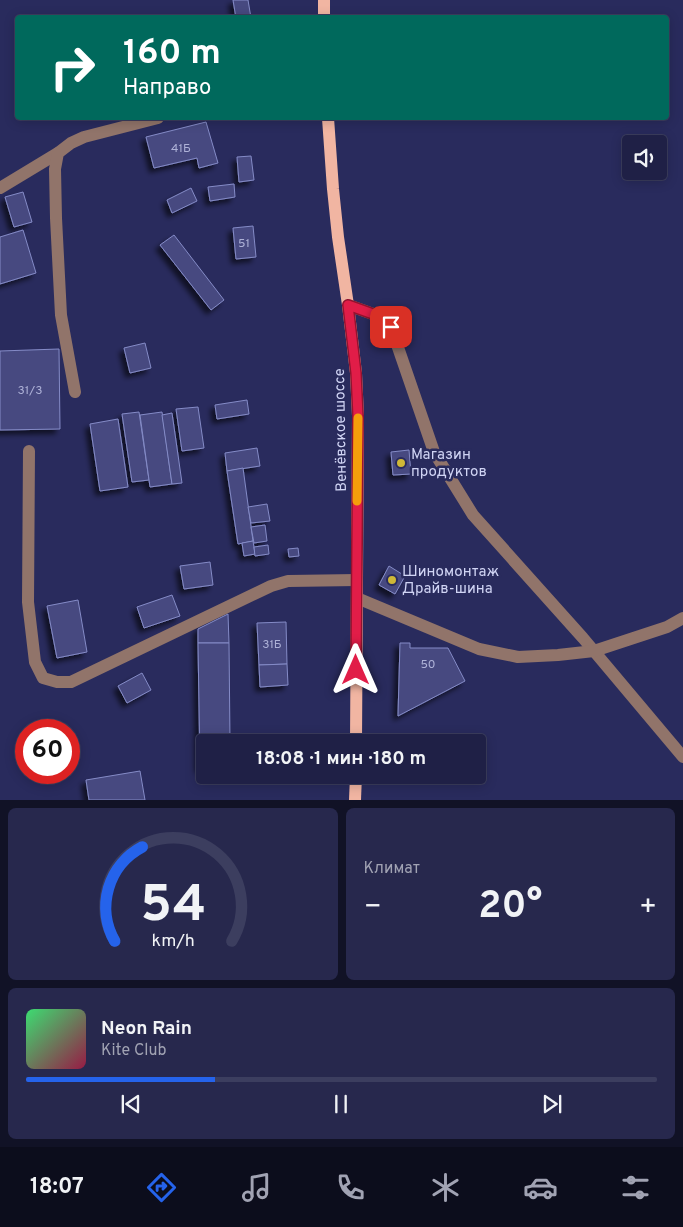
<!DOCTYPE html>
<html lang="ru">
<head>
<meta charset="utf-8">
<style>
  body { margin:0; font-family:Overpass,sans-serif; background:#27284d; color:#f1f3f6; height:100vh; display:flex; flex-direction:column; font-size:19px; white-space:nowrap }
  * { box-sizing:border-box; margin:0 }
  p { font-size:16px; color:#a1a3b3 }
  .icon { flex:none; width:28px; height:28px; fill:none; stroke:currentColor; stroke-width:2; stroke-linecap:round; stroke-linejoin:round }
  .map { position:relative; height:800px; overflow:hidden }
  .panel { display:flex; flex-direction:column; gap:8px; padding:8px; background:#111226; flex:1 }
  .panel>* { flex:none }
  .hud { position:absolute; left:15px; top:15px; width:654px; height:105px; border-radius:5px; box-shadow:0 2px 12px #0003,0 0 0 1px #3c3e5f; background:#00695c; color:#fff; overflow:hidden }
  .buttons { position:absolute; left:622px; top:135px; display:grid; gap:10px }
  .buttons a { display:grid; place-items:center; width:45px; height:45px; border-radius:5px; background:#1f2046; box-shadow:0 2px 12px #0003,0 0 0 1px #3c3e5f; font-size:25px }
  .speed { position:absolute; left:15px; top:719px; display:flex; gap:10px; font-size:25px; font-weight:700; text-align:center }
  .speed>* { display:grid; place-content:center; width:65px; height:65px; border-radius:50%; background:#1f2046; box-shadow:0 2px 12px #0003,0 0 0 1px #3c3e5f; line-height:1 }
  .speed .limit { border:8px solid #d22; background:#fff; color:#111 }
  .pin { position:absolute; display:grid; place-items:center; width:42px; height:42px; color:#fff; margin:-21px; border-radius:10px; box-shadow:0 2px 8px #0006 }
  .me { position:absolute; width:55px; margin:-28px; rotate:0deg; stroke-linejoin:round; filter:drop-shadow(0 0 4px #0008) }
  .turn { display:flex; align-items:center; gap:18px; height:105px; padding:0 25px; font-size:22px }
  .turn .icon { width:65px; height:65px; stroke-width:2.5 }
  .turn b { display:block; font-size:35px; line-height:42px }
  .big { font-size:38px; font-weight:700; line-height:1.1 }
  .panel .card { flex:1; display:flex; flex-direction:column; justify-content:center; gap:8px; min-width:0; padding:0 18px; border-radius:8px; background:#27284d }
  .panel .dial { align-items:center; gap:0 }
  .dial svg { height:130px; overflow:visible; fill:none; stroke:#3c3e5f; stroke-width:7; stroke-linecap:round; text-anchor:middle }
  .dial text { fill:#f1f3f6; stroke:none }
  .song { display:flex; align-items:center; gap:15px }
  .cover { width:60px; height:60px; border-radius:8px; background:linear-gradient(135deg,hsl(140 70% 55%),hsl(340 70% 35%)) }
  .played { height:5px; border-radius:2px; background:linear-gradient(90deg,#2563eb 30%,#3c3e5f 30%) }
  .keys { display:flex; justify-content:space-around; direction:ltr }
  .heat { display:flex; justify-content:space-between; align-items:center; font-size:28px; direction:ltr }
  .panel .tiles { flex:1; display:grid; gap:8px; grid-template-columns:1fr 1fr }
  .card:last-child { grid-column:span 2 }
  .trip { position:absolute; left:196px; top:734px; width:290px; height:50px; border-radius:5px; background:#1f2046; box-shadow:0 2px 12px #0003,0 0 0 1px #3c3e5f; font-weight:700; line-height:50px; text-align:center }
  .tab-bar { display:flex; height:80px; justify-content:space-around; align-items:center; background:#0c0d1c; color:#a1a3b3 }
  .tab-bar .icon { width:35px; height:35px }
  .tab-bar .selected { color:#2563eb }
  .tab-bar b { font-size:22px; color:#f1f3f6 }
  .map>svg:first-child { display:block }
  .building { fill:#464a80; stroke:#858bc7; filter:url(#shadow) }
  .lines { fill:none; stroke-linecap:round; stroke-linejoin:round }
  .minor { stroke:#91746a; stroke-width:12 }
  .major { stroke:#f1b5a2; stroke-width:12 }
  .route-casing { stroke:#92132f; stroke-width:12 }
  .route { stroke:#e11d48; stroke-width:9 }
  .slow { stroke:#f59e0b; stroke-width:9 }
  .poi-dot { fill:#cfb837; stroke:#292b5d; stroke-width:2 }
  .labels { text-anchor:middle; stroke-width:5; stroke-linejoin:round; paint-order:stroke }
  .number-label { font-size:12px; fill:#aeb2d7 }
  .street-label { font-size:15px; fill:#d0d4f4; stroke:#292b5d }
  .poi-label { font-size:15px; fill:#d0d4f4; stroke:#292b5d; text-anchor:start }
</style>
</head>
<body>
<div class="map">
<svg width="683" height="800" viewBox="0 0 683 800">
  <defs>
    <filter id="shadow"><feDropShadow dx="-4.5" dy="4.5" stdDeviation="2.5" flood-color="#0009"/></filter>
  </defs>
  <rect width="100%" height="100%" fill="#292b5d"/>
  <g class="building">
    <polygon points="233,0 248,0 251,18 236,18"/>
    <polygon points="206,122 218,163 199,168 197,158 154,168 146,137"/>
    <polygon points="251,156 254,180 239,182 237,157"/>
    <polygon points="234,184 235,197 210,201 208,187"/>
    <polygon points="191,188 197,201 172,213 167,200"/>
    <polygon points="23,192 32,222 14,227 5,197"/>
    <polygon points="253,226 256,257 236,259 233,228"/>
    <polygon points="23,230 36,273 0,284 0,237"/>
    <polygon points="174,235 224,300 211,310 160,245"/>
    <polygon points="145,343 151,368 130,373 124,348"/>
    <polygon points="59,349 60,429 0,430 0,351"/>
    <polygon points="247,400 249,414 217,419 215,405"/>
    <polygon points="198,407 204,448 182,451 176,409"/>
    <polygon points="139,412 149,480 132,482 122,414"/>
    <polygon points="162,412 172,484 150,487 140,415"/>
    <polygon points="172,413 182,483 172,484 162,415"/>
    <polygon points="118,419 128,487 100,491 90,424"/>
    <polygon points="257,448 260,466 227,471 225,453"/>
    <polygon points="409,450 411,474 393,475 391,452"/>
    <polygon points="243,468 253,541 238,544 227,471"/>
    <polygon points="267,504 270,521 251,523 248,507"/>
    <polygon points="265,525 267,541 254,543 251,527"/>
    <polygon points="253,541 255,554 244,556 242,543"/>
    <polygon points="268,545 269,554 255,556 254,547"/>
    <polygon points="298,548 299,556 289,557 288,549"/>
    <polygon points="210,562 213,585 184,589 180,566"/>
    <polygon points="389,566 405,576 395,594 379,585"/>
    <polygon points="172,595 180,616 144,628 137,607"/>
    <polygon points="78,600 87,652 57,658 47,606"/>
    <polygon points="228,614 229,643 198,643 198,629"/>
    <polygon points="286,622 287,664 259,665 257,623"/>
    <polygon points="198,643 229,643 230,742 205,742 205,768 200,768"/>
    <polygon points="400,643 410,643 410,648 448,648 465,681 398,716"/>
    <polygon points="287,664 288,685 260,687 259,665"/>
    <polygon points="142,673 151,690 127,703 118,686"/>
    <polygon points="140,771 145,800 89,800 86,780"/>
  </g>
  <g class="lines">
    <g class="minor">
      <polyline points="0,188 58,153"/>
      <polyline points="348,305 373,314 391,327 434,452 473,515 583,638 683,757"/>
      <polyline points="75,392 61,315 56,218 55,169 58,153 71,143 84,137 158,118"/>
      <polyline points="29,451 28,602 35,662 43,678 57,682 71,682 271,586 288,581 357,580"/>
      <polyline points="357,598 479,649 518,657 558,655 594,651 667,627 683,618"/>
    </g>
    <g class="major">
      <polyline points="324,0 324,18"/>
      <polyline points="328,118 333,189 338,237 348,305 356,373 358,416 356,742"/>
      <polyline points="355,800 356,775"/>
    </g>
  </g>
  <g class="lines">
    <g class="route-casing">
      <polyline id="route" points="356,670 358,416 356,373 348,305 373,314 391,327"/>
    </g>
    <use href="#route" class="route"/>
    <polyline class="slow" points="357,501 358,418"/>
  </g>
  <g class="poi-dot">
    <circle cx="401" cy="463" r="5"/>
    <circle cx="392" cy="580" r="5"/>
  </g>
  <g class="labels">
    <g class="number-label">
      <text x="181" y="152">41Б</text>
      <text x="244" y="247">51</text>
      <text x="30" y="394">31/3</text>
      <text x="272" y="648">31Б</text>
      <text x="428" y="668">50</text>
    </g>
    <g class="street-label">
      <text transform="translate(340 430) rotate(-91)" y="5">Венёвское шоссе</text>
    </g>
    <g class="poi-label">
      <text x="411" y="459">Магазин<tspan x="411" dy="17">продуктов</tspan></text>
      <text x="402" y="576">Шиномонтаж<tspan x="402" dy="17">Драйв-шина</tspan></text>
    </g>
  </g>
</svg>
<div class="buttons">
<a><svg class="icon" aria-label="sound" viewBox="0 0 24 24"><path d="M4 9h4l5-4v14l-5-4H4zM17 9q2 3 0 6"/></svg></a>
</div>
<div class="speed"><div class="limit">60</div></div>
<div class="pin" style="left:391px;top:327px;background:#d93025"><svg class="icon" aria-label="arrive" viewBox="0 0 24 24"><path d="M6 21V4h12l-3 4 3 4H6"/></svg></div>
<svg class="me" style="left:356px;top:670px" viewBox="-20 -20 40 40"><path d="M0-17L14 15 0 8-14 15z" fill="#e11d48" stroke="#fff" stroke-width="4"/></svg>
<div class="trip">18:08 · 1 мин · 180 m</div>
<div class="hud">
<div class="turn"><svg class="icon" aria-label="right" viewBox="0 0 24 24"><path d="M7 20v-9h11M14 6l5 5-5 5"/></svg><div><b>160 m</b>Направо</div></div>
</div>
</div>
<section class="panel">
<div class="tiles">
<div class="card dial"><svg viewBox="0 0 100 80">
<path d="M14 69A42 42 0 1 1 86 69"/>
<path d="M14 69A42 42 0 0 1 31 11" stroke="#2563eb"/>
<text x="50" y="56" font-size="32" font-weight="700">54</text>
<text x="50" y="72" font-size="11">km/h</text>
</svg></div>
<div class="card"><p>Климат</p>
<div class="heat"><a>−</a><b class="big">20°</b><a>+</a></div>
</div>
<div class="card">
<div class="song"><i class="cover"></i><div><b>Neon Rain</b><p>Kite Club</p></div></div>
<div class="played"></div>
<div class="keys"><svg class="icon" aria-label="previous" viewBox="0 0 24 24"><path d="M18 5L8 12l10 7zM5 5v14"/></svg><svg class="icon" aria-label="pause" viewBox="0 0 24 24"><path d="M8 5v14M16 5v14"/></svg><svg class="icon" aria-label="next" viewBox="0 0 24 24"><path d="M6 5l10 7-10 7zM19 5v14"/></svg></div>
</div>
</div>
</section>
<nav class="tab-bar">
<b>18:07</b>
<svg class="icon selected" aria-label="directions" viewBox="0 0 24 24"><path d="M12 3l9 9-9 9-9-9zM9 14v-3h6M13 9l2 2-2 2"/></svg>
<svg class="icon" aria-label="music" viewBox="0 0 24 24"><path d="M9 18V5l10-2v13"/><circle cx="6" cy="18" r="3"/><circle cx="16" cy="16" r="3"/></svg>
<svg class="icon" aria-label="phone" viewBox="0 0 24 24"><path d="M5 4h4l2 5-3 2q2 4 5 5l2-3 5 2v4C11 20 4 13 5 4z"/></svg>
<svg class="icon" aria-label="climate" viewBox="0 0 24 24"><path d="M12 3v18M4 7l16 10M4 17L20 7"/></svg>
<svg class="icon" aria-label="car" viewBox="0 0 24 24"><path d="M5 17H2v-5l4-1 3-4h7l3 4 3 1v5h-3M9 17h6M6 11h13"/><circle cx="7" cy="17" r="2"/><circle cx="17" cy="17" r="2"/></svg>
<svg class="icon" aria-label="filters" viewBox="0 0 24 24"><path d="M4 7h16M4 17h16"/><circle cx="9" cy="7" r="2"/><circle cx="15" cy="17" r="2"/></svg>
</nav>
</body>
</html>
